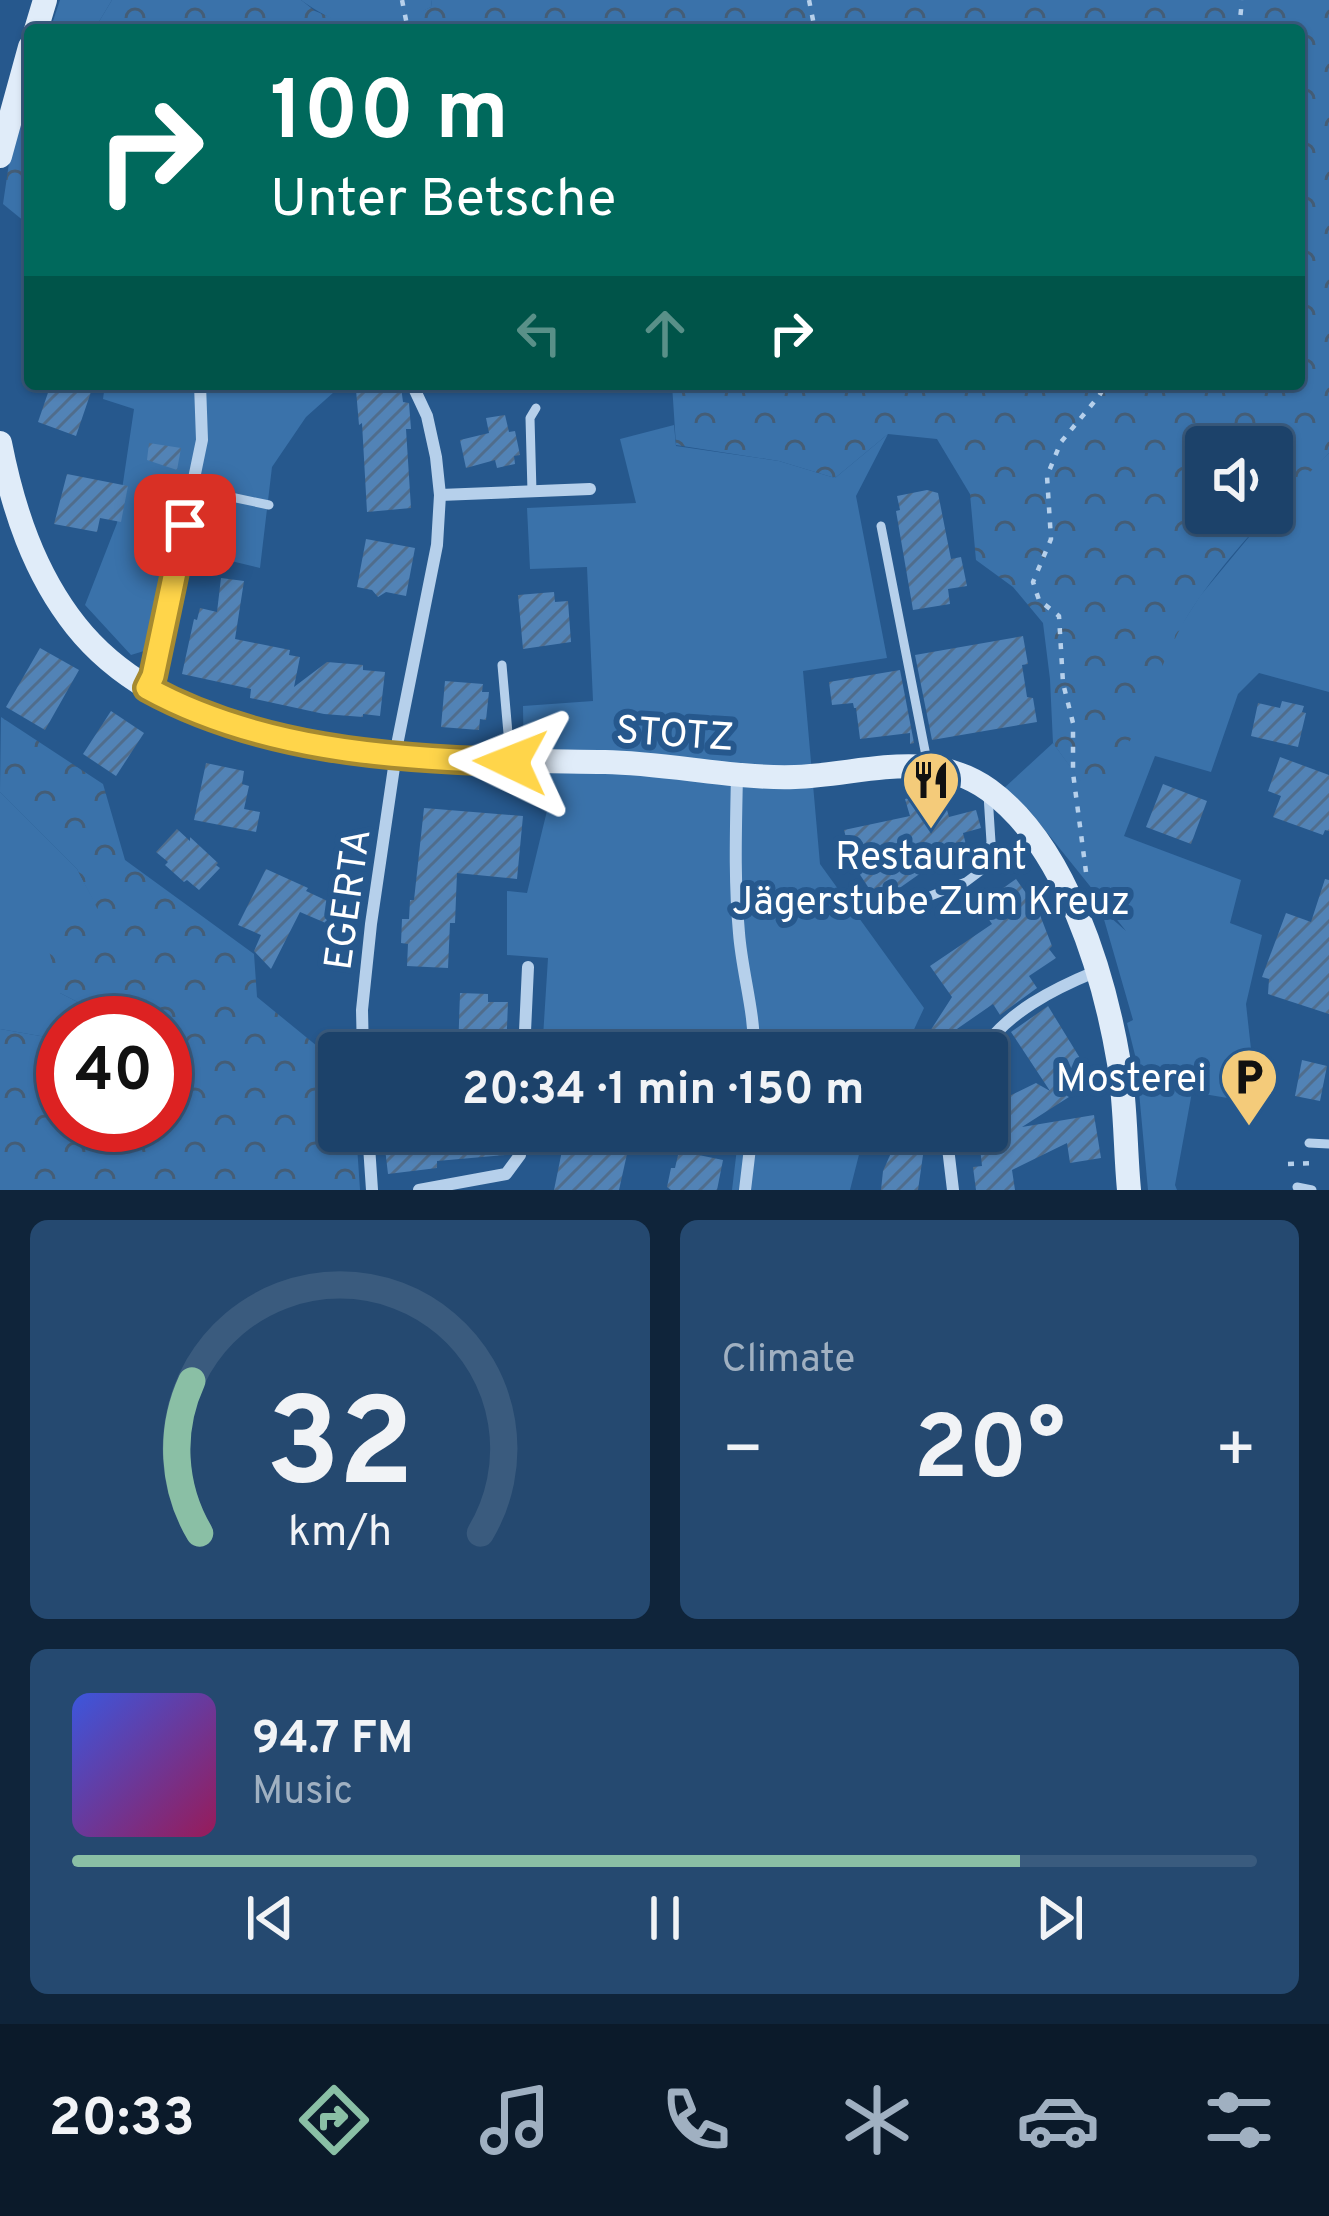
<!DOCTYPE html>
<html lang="en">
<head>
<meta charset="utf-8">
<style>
  body { margin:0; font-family:Overpass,sans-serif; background:#254970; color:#f1f3f6; height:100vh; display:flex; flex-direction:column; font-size:45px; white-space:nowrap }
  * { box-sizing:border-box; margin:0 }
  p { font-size:39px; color:#a0b0c1 }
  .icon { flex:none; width:66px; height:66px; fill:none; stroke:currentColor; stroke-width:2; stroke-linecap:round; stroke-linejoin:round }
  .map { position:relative; height:1190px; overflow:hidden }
  .panel { display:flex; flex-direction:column; gap:30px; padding:30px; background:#0f243a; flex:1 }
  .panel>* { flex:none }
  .top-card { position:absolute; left:24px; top:24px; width:1281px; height:366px; border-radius:12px; box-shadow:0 3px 9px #0004,0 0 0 3px #3a5b7e; background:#00695c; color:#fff; overflow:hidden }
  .buttons { position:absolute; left:1185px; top:426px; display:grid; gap:24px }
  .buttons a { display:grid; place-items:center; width:108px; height:108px; border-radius:12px; background:#1c426a; box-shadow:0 3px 9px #0004,0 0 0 3px #3a5b7e; font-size:60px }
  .speed { position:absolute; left:36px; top:996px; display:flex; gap:24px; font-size:60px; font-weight:700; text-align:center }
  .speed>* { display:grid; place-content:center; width:156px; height:156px; border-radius:50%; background:#1c426a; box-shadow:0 3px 9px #0004,0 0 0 3px #3a5b7e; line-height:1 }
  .speed .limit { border:18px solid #d22; background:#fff; color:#111 }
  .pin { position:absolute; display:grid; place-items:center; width:102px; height:102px; color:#fff; margin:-51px; border-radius:24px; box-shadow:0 6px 18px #0006 }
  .me { position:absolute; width:132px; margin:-66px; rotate:272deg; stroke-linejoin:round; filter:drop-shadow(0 0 9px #0008) }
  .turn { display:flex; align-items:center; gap:42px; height:252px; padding:0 48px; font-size:54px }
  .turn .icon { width:156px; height:156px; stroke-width:2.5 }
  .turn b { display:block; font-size:84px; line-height:102px }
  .lanes { display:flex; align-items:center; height:114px; padding:0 48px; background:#0003; justify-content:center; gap:60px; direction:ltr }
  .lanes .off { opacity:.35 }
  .big { font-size:90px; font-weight:700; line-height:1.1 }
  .panel .widget { flex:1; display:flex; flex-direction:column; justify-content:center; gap:18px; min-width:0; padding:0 42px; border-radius:18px; background:#254970 }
  .panel .dial { align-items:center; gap:0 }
  .dial svg { height:312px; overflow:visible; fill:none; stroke:#3a5b7e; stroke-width:7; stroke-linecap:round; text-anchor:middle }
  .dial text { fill:#f1f3f6; stroke:none }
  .song { display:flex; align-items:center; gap:36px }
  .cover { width:144px; height:144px; border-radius:18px; background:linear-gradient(135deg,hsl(230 70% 55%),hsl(330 70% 35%)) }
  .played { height:12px; border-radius:6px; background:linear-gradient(90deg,#8abfa5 80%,#3a5b7e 80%) }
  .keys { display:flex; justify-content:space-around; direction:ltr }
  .heat { display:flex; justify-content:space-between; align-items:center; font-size:66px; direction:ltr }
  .panel .tiles { flex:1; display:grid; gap:30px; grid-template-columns:1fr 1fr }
  .widget:last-child { grid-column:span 2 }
  .trip { position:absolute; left:318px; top:1032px; width:690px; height:120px; border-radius:12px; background:#1c426a; box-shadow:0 3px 9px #0004,0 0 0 3px #3a5b7e; font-weight:700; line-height:120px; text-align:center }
  .tabs { display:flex; height:192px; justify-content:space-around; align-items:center; background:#0b1a2a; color:#a0b0c1 }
  .tabs .icon { width:84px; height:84px }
  .tabs .active { color:#8abfa5 }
  .tabs b { font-size:54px; color:#f1f3f6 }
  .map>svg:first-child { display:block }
  .grass { fill:#3a72aa }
  .forest { fill:url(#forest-crowns) }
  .building { fill:url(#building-hatch) }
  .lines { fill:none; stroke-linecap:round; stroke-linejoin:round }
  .path { stroke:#b6d0eb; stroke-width:4.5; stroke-dasharray:6 9; stroke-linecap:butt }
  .lane { stroke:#b6d0eb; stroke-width:9 }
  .street { stroke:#b6d0eb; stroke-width:12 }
  .secondary { stroke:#e0ecf9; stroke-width:24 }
  .route-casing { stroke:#a68a30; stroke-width:30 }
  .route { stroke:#ffd54a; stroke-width:21 }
  .labels { text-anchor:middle; stroke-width:12; stroke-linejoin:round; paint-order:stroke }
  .street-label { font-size:39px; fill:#fff; stroke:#26588d }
  .poi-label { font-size:39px; fill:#fff; stroke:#26588d }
</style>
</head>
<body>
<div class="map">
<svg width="1329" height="1190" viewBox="0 0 1329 1190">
  <defs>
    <pattern id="forest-crowns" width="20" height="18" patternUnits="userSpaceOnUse" patternTransform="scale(3)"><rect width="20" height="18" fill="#3a72aa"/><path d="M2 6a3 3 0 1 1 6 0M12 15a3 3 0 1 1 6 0" fill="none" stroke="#445d76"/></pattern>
    <pattern id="building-hatch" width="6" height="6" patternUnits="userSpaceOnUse" patternTransform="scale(3)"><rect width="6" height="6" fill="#5283b6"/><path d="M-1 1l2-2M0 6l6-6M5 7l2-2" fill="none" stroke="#506d8c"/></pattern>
  </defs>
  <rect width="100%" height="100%" fill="#26588d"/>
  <g class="grass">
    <polygon points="60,0 112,0 94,30 50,30"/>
    <path d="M301 0H432L431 7C414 15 394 27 375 30 354 33 317 12 301 0Z"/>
    <polygon points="105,384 343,384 306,417 272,467 260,568 169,546 144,651 131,655 85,605 117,523 134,409 103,399"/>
    <polygon points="674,425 676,446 779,461 835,478 888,434 856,496 887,658 803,671 820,864 924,1008 903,1053 542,1053 548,958 507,955 507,891 527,893 554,782 524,780 523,706 593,701 587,567 530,569 527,508 636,503 620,439"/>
    <polygon points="1329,453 1329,692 1259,673 1238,694 1211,772 1155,756 1124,836 1241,880 1230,923 1262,935 1246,1004 1257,1103 1192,1092 1175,1185 1177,1190 1148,1190 1136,1059 1127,1023 1133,1020 1101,909 1126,931 1028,809 1002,790 1053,743 1081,781 1200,596 1283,496"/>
    <polygon points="0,792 77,869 100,912 60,993 119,1023 63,1023 63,1040 0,1029"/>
    <polygon points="537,1131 865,1131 850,1190 732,1190 738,1140 536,1138"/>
  </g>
  <g class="forest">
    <polygon points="112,0 301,0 315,11 362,30 94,30"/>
    <path d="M432 0H1329V453L1272 510V447H1206V513H1269C1234 553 1196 594 1173 643 1152 686 1137 731 1114 773L1081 782 1053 743 1050 679 1043 623 1013 587 976 560 970 494 937 439 888 434 835 478 779 461 676 445 672 384H1299V30H377L431 7Z"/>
    <polygon points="30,97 30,226 3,204 14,129"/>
    <polygon points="1,717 103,784 125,860 254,954 257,997 339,1064 339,1131 356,1131 360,1190 0,1190 0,1029 63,1040 63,1125 165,1125 165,1023 119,1023 60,993 42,924 99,912 77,869 0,792"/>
  </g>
  <g class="building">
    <polygon points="51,384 77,384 92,389 76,436 38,422"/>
    <polygon points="401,387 403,402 409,403 411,429 406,429 411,508 367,512 362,423 359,425 356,390"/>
    <polygon points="505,415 509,432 515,431 520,455 514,456 515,464 497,468 495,460 466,468 460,440 489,433 486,418"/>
    <polygon points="149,443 181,448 177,470 147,460"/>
    <polygon points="67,474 128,486 121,522 100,518 97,532 54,524"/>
    <polygon points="927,490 938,493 951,559 961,557 967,586 948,589 950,604 913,610 896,511 900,510 897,496"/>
    <polygon points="366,539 415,548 406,596 386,592 378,597 372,590 357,587"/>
    <polygon points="221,578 244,581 235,639 290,650 289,655 300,657 294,687 327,662 363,665 363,670 385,672 380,716 363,714 363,717 324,714 250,698 251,689 182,674 194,619 197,620 200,608 217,612"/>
    <polygon points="554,592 555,602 568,601 571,642 523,649 518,595"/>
    <polygon points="1023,636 1028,664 1022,665 1027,697 1033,698 1037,722 932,740 915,655"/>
    <polygon points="40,648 79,670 45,730 6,707"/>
    <polygon points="900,670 914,743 910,744 910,733 860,739 856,708 854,708 853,703 832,705 829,682"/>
    <polygon points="445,681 483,684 482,692 489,692 486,720 480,719 479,730 441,727"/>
    <polygon points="1282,701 1304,706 1302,712 1306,713 1298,747 1251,736 1258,703 1280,708"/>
    <polygon points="111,711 144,733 116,776 83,754"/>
    <polygon points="1280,757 1329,775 1329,831 1325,830 1323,835 1273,817 1281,796 1268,791"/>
    <polygon points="206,763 244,771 242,784 249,786 244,809 260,812 256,832 194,820"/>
    <polygon points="1163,784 1207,801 1191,844 1146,827"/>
    <polygon points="941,789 949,817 976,810 981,828 963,833 969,857 928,868 881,901 876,895 874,896 853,864 844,830 910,816 905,799"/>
    <polygon points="424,808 523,816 517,879 457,873 455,923 450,923 448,968 407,966 408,944 401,943 402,919 409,919 410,900 414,900"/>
    <polygon points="177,829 190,841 190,837 218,863 216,865 220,868 199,890 187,880 184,882 165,865 168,862 156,852"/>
    <polygon points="266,869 308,888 306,891 336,905 328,924 300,912 271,969 254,951 261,935 238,925"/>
    <polygon points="1016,879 1038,910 1052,946 1049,949 1056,958 1029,976 1037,988 1000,1015 993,1004 954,1031 974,1043 970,1053 916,1053 952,997 930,966 992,924 979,905"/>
    <polygon points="1325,879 1329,880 1329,1014 1268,994 1269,979 1262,977 1286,913 1311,922"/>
    <polygon points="460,993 488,994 488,1002 508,1002 506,1053 458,1053"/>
    <polygon points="1048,1006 1094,1081 1022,1127 1094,1115 1101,1158 1070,1163 1067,1143 1012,1170 1015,1190 976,1190 973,1167 982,1166 979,1138 1006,1133 993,1104 1036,1083 1050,1091 1011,1032"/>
    <polygon points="1302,1060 1327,1066 1320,1101 1295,1096"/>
    <polygon points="383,1131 503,1131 505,1155 437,1161 437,1168 388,1174"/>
    <polygon points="564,1141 627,1154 619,1190 554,1190"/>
    <polygon points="895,1144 924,1148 918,1190 881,1190 883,1171"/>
    <polygon points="679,1151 723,1160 717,1190 671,1190 667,1187 671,1168 675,1168"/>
  </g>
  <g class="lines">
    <g class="path">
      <polyline points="402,0 408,30"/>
      <polyline points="809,0 815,30"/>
      <polyline points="1239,30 1242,0"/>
      <polyline points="1086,872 1073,773 1073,723 1063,683 1059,616 1039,600 1033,582 1051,539 1047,476 1061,442 1099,396 1106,384"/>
      <polyline points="1288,1164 1316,1163"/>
    </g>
    <g class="lane">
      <polyline points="193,489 269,505"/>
      <polyline points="532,492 530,418 536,408"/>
      <polyline points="881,526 928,766"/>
      <polyline points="502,665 510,756"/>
      <polyline points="910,904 966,882 986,867 991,842 988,795"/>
      <polyline points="1309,1143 1329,1144"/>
      <polyline points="1297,1187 1312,1190"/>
    </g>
    <g class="street">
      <polyline points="440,495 590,489"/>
      <polyline points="147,688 153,676 202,440 200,384"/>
      <path d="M737 774C736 827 734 879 739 933 742 973 755 1012 754 1053"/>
      <polyline points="363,1053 362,1010 371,924 398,740 437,545 440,495 436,457 427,416 412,384"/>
      <polyline points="524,1053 528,967"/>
      <path d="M980 1053C1007 1012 1053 989 1097 971"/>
      <polyline points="368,1131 372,1190"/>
      <polyline points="946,1131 953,1190"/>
      <polyline points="419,1190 506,1174 520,1155 521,1131"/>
      <polyline points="745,1190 752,1131"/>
    </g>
    <g class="secondary">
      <polyline points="36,30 45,0"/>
      <polyline points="0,156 30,47"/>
      <path d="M0 443C13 509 34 573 76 626 188 767 442 759 605 762 668 763 734 779 795 777 861 775 929 747 989 790 1066 846 1104 974 1119 1063 1126 1106 1125 1148 1129 1190"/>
    </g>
  </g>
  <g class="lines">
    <g class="route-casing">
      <path id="route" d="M185 525 153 676 147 688C256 748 388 759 511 762"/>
    </g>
    <use href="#route" class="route"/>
  </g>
  <defs>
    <g id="restaurant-pin" transform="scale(3)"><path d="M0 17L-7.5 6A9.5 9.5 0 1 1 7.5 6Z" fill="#f4cb7a" stroke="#26588d"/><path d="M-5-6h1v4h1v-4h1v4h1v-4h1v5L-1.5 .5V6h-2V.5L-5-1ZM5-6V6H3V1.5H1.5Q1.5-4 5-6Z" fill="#111"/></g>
    <g id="parking-pin" transform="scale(3)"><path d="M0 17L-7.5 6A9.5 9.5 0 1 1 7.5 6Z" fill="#f4cb7a" stroke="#26588d"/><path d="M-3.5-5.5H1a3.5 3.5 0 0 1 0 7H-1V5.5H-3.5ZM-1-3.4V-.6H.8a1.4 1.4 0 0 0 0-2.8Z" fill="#111"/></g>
  </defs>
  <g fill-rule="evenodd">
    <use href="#restaurant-pin" x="931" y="780"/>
    <use href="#parking-pin" x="1249" y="1077"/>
  </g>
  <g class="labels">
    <g class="street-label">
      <text transform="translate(675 732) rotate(4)" y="14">STOTZ</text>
      <text transform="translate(346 899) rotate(-82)" y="14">EGERTA</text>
    </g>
    <g class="poi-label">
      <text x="931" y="869">Restaurant<tspan x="931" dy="45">Jägerstube Zum Kreuz</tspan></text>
      <text x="1207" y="1091" text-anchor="end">Mosterei</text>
    </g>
  </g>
</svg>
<div class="buttons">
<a><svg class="icon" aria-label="sound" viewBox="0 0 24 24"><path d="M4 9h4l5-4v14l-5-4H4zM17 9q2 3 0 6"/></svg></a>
</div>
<div class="speed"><div class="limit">40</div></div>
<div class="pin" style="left:185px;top:525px;background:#d93025"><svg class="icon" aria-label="arrive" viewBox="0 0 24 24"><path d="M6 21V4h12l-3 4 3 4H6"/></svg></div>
<svg class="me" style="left:511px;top:762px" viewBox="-20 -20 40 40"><path d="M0-17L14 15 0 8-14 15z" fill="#ffd54a" stroke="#fff" stroke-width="4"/></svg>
<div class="trip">20:34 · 1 min · 150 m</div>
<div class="top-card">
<div class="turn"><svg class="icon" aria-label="right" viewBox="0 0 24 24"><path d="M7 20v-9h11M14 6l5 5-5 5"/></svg><div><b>100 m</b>Unter Betsche</div></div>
<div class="lanes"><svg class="icon off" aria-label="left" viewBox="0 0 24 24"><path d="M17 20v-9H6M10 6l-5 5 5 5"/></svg><svg class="icon off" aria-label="ahead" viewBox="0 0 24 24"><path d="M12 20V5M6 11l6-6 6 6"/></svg><svg class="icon" aria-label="right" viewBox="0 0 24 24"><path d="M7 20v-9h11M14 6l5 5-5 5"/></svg></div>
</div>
</div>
<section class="panel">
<div class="tiles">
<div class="widget dial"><svg viewBox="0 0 100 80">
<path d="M14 69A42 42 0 1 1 86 69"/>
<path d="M14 69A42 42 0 0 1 12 30" stroke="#8abfa5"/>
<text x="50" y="56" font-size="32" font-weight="700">32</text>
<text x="50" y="72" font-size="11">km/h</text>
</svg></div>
<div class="widget"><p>Climate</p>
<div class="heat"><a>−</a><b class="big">20°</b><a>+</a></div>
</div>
<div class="widget">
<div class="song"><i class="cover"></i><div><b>94.7 FM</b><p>Music</p></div></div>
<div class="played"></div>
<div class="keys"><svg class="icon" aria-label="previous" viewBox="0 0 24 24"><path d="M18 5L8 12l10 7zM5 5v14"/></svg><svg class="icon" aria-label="pause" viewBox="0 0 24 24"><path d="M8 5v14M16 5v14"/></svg><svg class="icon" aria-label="next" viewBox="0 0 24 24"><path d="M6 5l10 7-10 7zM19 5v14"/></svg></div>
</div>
</div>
</section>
<nav class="tabs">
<b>20:33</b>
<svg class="icon active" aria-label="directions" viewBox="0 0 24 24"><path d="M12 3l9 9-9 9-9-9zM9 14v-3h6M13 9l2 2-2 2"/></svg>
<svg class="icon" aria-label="music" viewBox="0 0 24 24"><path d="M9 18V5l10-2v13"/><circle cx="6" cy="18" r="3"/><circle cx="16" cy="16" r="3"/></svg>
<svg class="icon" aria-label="phone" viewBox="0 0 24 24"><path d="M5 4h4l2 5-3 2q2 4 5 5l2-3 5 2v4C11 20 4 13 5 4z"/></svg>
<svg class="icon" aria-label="climate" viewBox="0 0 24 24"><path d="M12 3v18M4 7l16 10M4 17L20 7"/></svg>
<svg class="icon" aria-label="car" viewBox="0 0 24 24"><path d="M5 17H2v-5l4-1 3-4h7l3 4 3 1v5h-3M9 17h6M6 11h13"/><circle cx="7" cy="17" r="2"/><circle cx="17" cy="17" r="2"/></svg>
<svg class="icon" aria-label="filters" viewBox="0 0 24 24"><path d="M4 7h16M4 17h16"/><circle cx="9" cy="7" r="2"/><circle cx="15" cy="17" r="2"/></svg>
</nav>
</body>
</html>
